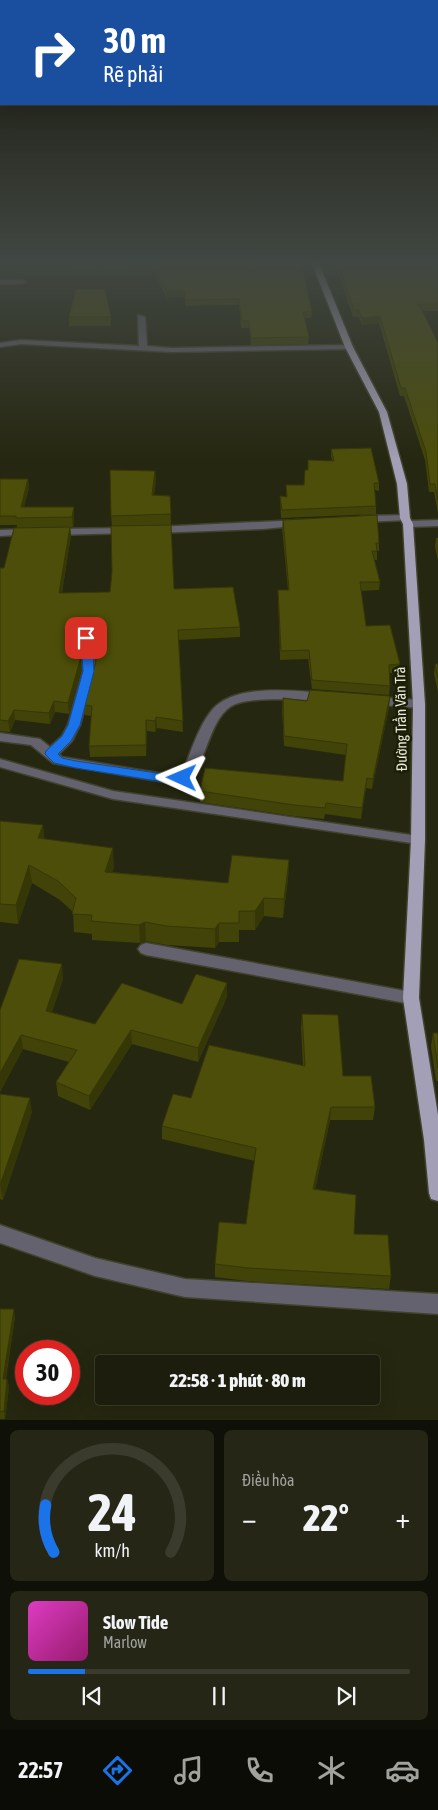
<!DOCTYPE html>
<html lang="vi">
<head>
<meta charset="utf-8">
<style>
  body { margin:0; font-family:"Asap Condensed",sans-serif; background:#252615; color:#f1f3f6; height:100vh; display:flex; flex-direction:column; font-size:19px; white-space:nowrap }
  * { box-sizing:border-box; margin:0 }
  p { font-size:16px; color:#a0a29d }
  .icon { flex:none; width:28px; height:28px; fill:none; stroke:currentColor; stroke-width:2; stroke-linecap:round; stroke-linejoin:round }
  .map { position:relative; height:1420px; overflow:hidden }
  .drawer { display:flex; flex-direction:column; gap:10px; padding:10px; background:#0f1007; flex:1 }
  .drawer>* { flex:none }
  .hud { position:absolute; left:0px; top:0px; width:439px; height:105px; box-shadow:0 5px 20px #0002,0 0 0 1px #3a3b2d; background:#1a4fa0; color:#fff; overflow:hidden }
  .speed { position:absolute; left:15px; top:1340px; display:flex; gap:10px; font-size:25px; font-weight:700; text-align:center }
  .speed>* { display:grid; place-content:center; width:65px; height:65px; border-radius:50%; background:#1c1d0c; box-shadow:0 5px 20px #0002,0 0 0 1px #3a3b2d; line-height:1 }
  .speed .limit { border:8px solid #d22; background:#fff; color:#111 }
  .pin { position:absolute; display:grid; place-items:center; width:42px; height:42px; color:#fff; margin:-21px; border-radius:10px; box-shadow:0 2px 8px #0006 }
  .me { position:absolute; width:55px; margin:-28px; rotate:271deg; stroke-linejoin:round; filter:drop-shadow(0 0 4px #0008) }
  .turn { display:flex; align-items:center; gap:18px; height:105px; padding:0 20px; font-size:22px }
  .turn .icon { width:65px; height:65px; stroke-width:2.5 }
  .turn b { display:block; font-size:35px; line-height:42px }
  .big { font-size:38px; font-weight:800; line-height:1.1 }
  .drawer .widget { flex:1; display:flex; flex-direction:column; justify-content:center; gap:8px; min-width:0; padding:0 18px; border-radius:8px; background:#252615 }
  .drawer .dial { align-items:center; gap:0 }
  .dial svg { height:130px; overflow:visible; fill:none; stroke:#3a3b2d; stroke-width:7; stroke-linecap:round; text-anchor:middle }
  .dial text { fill:#f1f3f6; stroke:none }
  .song { display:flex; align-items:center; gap:15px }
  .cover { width:60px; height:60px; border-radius:8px; background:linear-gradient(135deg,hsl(310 70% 55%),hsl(320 70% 35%)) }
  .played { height:5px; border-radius:2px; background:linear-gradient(90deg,#1a73e8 15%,#3a3b2d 15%) }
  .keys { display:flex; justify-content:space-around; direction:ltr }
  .heat { display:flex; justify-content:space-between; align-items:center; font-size:28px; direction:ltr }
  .drawer .tiles { flex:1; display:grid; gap:10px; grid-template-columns:1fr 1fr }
  .widget:last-child { grid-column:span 2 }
  .trip { position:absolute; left:95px; top:1355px; width:285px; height:50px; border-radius:5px; background:#1c1d0c; box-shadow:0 5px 20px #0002,0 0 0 1px #3a3b2d; font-weight:800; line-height:50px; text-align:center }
  .menu { display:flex; height:80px; justify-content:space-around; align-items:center; background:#0b0c05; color:#a0a29d }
  .menu .icon { width:35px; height:35px }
  .menu .current { color:#1a73e8 }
  .menu b { font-size:22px; color:#f1f3f6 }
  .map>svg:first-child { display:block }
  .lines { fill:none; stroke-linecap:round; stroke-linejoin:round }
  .lane-casing { stroke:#41422c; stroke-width:3 }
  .street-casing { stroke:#41422c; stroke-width:3 }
  .primary-casing { stroke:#41422c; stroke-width:3 }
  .lane { fill:#64626e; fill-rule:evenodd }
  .street { fill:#64626e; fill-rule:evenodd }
  .primary { fill:#a29fb6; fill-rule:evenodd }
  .wall { fill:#414308 }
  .shaded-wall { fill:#353706 }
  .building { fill:#4c4e09; stroke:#353706 }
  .route { fill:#1a73e8; stroke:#114b97 }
  .labels { text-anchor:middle; stroke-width:5; stroke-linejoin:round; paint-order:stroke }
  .street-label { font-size:15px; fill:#e8eadb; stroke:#1d1e06 }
</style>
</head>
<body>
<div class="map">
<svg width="438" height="1420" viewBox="0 0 438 1420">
  <rect width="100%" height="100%" fill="#262710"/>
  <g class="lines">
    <g class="lane-casing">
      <polygon id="lane" points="0,759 113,791 418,836 423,837 424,840 423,843 418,844 113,799 0,767"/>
    </g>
    <g class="street-casing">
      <g id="street">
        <polygon points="0,280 22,280 26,282 22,284 0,284"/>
        <polygon points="138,315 145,317 147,346 172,348 349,345 353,347 349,349 172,352 21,344 0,347 0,343 21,340 139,346"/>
        <polygon points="405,515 410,518 409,520 362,522 357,519 362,516"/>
        <polygon points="300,520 305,523 304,525 263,529 155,533 150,530 155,527"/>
        <polygon points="438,520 438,526 408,527 403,524 408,521"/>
        <polygon points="127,528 132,531 131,533 55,535 50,532 55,529"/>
        <polygon points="30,529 35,532 34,534 0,536 0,530"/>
        <path d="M87 636 93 639 95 671 80 725 72 741 59 754 62 757 170 775 178 774 183 770C192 750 198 727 212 710 235 683 293 691 324 693L330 697C323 705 253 692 230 707 207 723 205 773 185 781 181 783 175 783 170 783L58 764 53 763 31 745 0 741V733L40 739 50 747 62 736 68 725 83 671 81 639Z"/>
        <polygon points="374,697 419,700 425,704 419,708 370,704 368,701"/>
        <polygon points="146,943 411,992 417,994 419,998 417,1002 411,1004 146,955 141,953 138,949 141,945"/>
        <polygon points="0,1225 95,1258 185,1279 438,1294 438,1314 185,1297 95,1276 0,1243"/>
      </g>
    </g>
    <g class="primary-casing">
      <polygon id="primary" points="311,261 318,261 353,347 387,412 407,484 410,518 413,524 425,704 425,840 419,998 438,1115 438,1201 431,1199 429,1193 424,1140 403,998 411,840 413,704 403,524 400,518 397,484 379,412 345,347"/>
    </g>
    <use href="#lane" class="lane"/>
    <use href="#street" class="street"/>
    <use href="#primary" class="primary"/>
  </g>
  <g class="wall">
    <polygon points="141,261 139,270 64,268 64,262"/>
    <polygon points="147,261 301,261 312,312 311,318 305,318 309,337 308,344 251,345 249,328 241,328 239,305 185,306 185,296 167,298"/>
    <polygon points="334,261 433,261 438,271 438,311 422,311 438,343 438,513 434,492 429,492 425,460 404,396 400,396 379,323 362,325 359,317 353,317"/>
    <rect x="69" y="317" width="42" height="9"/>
    <polygon points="331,449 379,483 379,491 375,490 376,506 376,514 281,518 280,496 286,497 286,485 304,485 332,460 331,456"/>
    <polygon points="155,471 156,481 154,495 170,496 171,525 112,526 111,516"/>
    <polygon points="0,479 28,479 29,488 24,507 74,516 73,527 17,528 17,525 0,525"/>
    <polygon points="283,520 379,543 379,551 377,551 377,560 374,560 380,582 379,590 361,591 366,626 400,664 399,673 389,673 390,686 389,695 312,689 308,659 280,660 278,590 288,590 282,528"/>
    <polygon points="70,527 71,536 62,593 110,592 174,589 240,627 240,637 179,640 183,732 157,728 155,732 147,731 146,756 90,757 89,746 91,716 85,715 84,705 96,662 94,637 86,634 79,639 81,671 69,714 55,712 50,724 15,720 10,732 0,731 0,568 4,568"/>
    <polygon points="436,538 438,538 438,561 435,547"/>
    <polygon points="435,664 438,664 438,692 434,674"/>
    <polygon points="390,696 389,707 372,789 366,788 361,819 325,814 324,819 294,816 200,802 200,791 343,781 346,755 284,746 282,709 283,698 307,701"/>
    <polygon points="0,821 114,867 112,872 228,883 289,860 288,879 283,918 264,916 255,930 239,930 239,942 219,942 215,948 167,945 146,941 140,943 92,940 92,934 74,932 73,912 60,900 32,883 18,924 0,922"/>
    <polygon points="63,979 52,1012 95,1024 182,1004 227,983 227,997 198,1062 132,1044 90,1110 58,1096 56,1082 69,1062 23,1049 0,1092 0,1010"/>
    <polygon points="302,1014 343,1076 375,1107 373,1120 330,1120 315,1190 391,1276 389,1289 247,1281 215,1277 215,1264 246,1224 255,1161 162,1139 162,1126 191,1098 303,1066 301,1028"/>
    <polygon points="433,1033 438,1033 438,1081 436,1081 431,1046"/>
    <polygon points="0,1094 32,1112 3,1200 0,1199"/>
    <polygon points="0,1309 15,1317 6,1379 7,1379 9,1387 5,1419 0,1419"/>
  </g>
  <g class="shaded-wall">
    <polygon points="139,261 141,261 139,270 138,264"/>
    <polygon points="185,290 185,296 167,298 167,291"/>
    <polygon points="380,316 379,323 362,325 362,318"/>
    <polygon points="155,471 156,481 152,505 152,495"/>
    <polygon points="28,479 29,488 22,517 21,507"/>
    <polygon points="74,507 74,516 73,527 72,517"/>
    <polygon points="70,527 71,536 60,603 59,593"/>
    <polygon points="85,624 86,634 79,639 81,671 69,714 68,703 78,629"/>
    <polygon points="390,696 389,707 372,789 373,779"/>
    <polygon points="54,701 55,712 50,724 49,713"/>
    <polygon points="14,710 15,720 10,732 8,721"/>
    <polygon points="156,717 157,728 155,732 155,721"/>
    <polygon points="146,720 147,731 146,756"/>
    <polygon points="367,778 366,788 361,819 362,808"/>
    <polygon points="43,825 45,843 38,838"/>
    <polygon points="113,848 114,867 107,890 105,872"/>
    <polygon points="289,860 288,879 283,918 284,899"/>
    <polygon points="29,865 32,883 18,924 16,905"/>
    <polygon points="264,898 264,916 255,930 255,911"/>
    <polygon points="145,922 146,941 140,943 139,925"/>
    <polygon points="219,923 219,942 215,948 215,929"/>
    <polygon points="62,964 63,979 47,1025 46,1011"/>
    <polygon points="227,983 227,997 198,1062 198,1048"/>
    <polygon points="131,1030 132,1044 90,1110 89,1096"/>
    <polygon points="21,1035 23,1049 0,1092 0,1073"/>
    <polygon points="30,1098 32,1112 3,1200 0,1185"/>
    <polygon points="331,1107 330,1120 312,1203 313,1189"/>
    <polygon points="14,1309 15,1317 4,1387 3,1379"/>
    <polygon points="7,1379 9,1387 5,1419 4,1411"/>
  </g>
  <g class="building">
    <polygon points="65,261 139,261 138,264 64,262"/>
    <polygon points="150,261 301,261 312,312 303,312 309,337 251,338 249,321 242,321 239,299 185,300 185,290 167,291"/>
    <polygon points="337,261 433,261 438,271 438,304 419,304 438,343 438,500 435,484 430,484 426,452 405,388 401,388 380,316 362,318 359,310 354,310"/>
    <polygon points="76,289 105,289 111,317 69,317"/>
    <polygon points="371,448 379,483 374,483 376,506 282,510 280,496 287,497 286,485 304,485 305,470 308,470 308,460 334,461 331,449"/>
    <polygon points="110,470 155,471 152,495 170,496 171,514 111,516"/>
    <polygon points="0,479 28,479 21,507 74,507 72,517 16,518 16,516 0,516"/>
    <polygon points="377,515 379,543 376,543 377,551 372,551 380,582 360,582 366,626 390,625 400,664 389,665 390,686 312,680 309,650 281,651 278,590 289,590 283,520"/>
    <polygon points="171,525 174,589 233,587 240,627 178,630 183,721 156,717 155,721 146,720 146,745 89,746 92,706 84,705 96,661 93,627 85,624 78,629 80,660 68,703 54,701 49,713 14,710 8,721 0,720 0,568 4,568 14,528 70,527 59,593 110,592 112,572 111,526"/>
    <polygon points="435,664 438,664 438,678"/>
    <polygon points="310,690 390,696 373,779 367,778 362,808 326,803 325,808 294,805 200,791 205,768 343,781 347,744 284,736 283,698 307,701"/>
    <polygon points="0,821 43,825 38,838 113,848 105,872 228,883 232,855 289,860 284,899 264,898 255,911 239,911 239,923 219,923 215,929 166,926 145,922 139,925 91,921 92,915 72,914 76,898 58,881 29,865 16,905 0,904"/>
    <polygon points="19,959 62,964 46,1011 95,1024 122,983 182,1004 196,974 227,983 198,1048 131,1030 89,1096 56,1082 77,1050 21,1035 0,1073 0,1010"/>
    <polygon points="302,1014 338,1015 343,1076 371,1076 375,1107 331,1107 313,1189 356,1195 354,1234 388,1235 391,1276 248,1268 215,1264 219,1222 246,1224 256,1148 162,1126 173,1094 191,1098 209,1045 305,1066"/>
    <polygon points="433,1033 438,1033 438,1068"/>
    <polygon points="0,1094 30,1098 0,1185"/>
    <polygon points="0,1309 14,1309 3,1379 7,1379 4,1411 0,1412"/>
  </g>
  <linearGradient id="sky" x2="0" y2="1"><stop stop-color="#151509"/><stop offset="0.57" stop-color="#414742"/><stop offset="1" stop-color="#414742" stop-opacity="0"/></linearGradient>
  <rect width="438" height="460" fill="url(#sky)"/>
  <polygon class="route" points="86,635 92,638 94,671 80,725 71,741 58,754 62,758 76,761 170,775 187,775 188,778 187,780 170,783 76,768 54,763 45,754 46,751 62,736 68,725 83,671 81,638"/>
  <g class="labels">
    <g class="street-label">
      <text transform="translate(401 719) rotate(-91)" y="5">Đường Trần Văn Trà</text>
    </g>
  </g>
</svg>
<div class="speed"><div class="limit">30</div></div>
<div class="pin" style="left:86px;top:638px;background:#d93025"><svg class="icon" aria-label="arrive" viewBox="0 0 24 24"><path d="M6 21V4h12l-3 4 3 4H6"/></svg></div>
<svg class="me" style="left:182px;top:778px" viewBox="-20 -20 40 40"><path d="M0-17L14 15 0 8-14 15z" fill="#1a73e8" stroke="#fff" stroke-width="4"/></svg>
<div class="trip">22:58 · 1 phút · 80 m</div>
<div class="hud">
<div class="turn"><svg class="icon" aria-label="right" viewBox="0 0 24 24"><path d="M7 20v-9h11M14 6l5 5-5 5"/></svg><div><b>30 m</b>Rẽ phải</div></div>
</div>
</div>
<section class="drawer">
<div class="tiles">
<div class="widget dial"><svg viewBox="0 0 100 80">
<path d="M14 69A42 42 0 1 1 86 69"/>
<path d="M14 69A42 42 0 0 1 9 40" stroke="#1a73e8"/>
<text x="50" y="56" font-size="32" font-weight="700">24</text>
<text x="50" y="72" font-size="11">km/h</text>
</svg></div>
<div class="widget"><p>Điều hòa</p>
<div class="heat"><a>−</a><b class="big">22°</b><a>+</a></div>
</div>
<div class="widget">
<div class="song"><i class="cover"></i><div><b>Slow Tide</b><p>Marlow</p></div></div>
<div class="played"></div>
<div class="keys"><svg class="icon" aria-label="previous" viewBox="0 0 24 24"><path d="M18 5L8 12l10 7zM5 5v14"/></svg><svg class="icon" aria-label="pause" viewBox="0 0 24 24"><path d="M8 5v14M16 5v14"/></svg><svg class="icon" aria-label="next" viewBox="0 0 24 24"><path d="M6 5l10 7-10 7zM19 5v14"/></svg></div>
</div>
</div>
</section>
<nav class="menu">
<b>22:57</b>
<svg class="icon current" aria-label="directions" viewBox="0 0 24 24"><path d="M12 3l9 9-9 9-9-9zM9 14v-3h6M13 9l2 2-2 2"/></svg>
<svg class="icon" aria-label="music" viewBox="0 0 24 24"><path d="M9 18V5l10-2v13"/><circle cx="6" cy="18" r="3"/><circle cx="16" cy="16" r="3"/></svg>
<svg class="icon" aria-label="phone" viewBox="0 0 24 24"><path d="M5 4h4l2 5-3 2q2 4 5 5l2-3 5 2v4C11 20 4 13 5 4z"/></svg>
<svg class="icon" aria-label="climate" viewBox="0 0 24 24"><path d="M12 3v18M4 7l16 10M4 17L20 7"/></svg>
<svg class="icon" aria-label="car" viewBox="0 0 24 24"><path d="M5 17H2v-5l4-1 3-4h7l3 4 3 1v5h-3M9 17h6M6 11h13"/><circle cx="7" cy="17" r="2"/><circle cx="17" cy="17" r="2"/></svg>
</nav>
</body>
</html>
